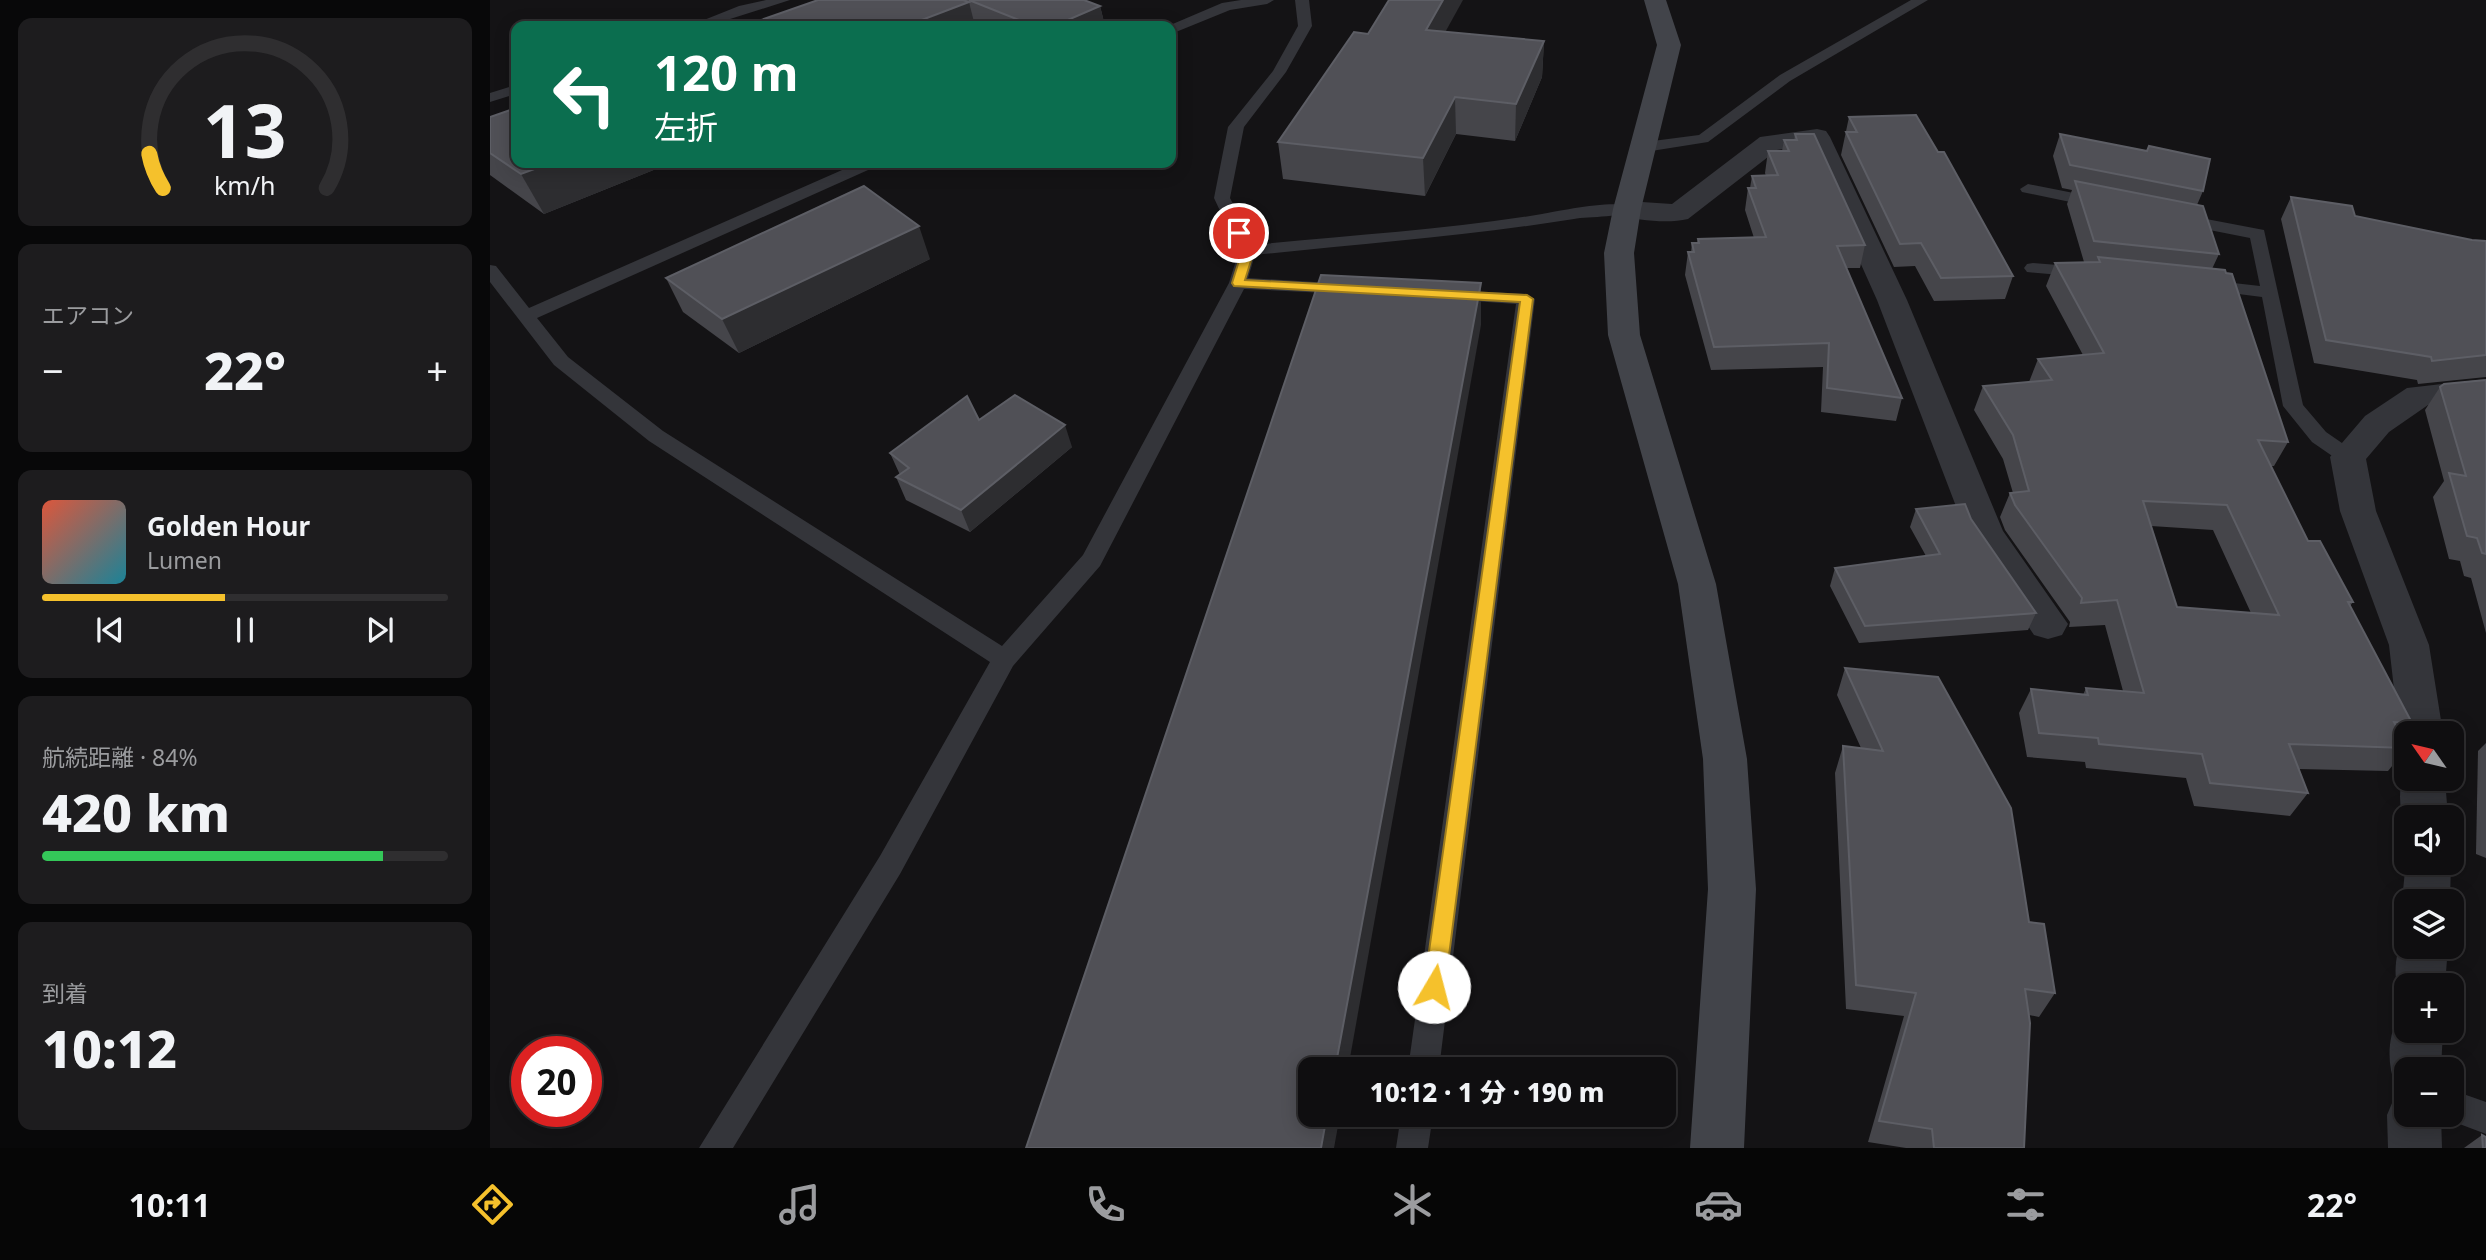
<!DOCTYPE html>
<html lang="ja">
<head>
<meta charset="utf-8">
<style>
  body { margin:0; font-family:"Noto Sans","Noto Sans JP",sans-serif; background:#1d1c1e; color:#f1f3f6; height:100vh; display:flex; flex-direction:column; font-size:26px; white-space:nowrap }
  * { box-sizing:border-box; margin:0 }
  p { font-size:23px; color:#9b9c9f }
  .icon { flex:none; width:38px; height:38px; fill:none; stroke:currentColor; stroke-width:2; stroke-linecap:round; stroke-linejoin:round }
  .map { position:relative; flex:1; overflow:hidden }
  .details { display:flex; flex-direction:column; gap:18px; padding:18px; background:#080809; width:490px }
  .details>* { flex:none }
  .banner { position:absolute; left:21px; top:21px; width:665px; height:147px; border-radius:14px; box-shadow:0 4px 18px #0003,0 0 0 2px #2f2e30; background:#0b6e4f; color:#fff; overflow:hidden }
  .needle { width:46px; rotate:304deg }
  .fabs { position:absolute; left:1904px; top:721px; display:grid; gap:14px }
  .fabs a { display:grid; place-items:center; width:70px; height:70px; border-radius:14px; background:#0f0e10; box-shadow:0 4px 18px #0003,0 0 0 2px #2f2e30; font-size:35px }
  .speed { position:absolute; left:21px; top:1036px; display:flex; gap:14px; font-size:35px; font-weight:700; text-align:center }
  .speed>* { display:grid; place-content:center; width:91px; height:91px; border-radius:50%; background:#0f0e10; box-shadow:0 4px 18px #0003,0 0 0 2px #2f2e30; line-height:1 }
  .speed .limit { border:10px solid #d22; background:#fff; color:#111 }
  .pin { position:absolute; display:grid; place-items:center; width:60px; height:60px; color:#fff; margin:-30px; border:4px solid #fff; border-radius:50%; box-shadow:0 2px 7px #0007 }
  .me { position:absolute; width:77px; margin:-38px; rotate:8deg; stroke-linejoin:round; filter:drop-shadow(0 0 5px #0008) }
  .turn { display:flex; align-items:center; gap:24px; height:147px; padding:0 28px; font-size:32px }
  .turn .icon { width:91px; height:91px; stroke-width:2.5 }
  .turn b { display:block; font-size:49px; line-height:60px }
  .big { font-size:52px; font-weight:800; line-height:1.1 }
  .details .card { flex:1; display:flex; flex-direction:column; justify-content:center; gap:10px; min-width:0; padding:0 24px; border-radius:14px; background:#1d1c1e }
  .details .dial { align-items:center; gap:0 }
  .dial svg { height:182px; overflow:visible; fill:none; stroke:#2f2e30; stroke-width:7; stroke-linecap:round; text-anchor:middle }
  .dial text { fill:#f1f3f6; stroke:none }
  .song { display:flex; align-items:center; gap:21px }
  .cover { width:84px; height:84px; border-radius:10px; background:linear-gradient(135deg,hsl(10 70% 55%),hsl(190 70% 35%)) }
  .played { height:7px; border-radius:4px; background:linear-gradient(90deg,#f5c12c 45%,#2f2e30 45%) }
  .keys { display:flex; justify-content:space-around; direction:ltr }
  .heat { display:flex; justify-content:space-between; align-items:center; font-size:38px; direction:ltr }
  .charge { height:10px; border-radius:5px; background:linear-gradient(90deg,#34c759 84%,#2f2e30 0) }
  .trip { position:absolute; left:808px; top:1057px; width:378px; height:70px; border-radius:14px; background:#0f0e10; box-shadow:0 4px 18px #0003,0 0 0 2px #2f2e30; font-weight:800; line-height:70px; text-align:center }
  .dock { display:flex; height:112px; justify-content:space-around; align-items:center; background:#060606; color:#9b9c9f }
  .dock .icon { width:49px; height:49px }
  .dock .active { color:#f5c12c }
  .dock b { font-size:32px; color:#f1f3f6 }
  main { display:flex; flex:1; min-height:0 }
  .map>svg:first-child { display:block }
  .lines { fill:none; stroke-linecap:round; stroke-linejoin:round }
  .lane { fill:#34353a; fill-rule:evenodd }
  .street { fill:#34353a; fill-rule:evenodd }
  .secondary { fill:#42444a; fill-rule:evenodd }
  .wall { fill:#45454a; fill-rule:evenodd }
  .shaded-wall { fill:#2d2d30 }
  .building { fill:#505056; stroke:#5d5e65; stroke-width:2; fill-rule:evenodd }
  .route { fill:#f5c12c; stroke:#9f7d1d; stroke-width:2 }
</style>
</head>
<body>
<main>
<section class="details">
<div class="card dial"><svg viewBox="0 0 100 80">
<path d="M14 69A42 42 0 1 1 86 69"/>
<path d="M14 69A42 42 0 0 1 8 54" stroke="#f5c12c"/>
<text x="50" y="56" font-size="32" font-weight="700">13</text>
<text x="50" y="72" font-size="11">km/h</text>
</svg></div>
<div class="card"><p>エアコン</p>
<div class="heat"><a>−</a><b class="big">22°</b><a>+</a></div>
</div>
<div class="card">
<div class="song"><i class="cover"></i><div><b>Golden Hour</b><p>Lumen</p></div></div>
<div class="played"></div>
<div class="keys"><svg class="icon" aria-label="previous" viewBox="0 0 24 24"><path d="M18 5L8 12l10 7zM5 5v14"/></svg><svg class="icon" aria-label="pause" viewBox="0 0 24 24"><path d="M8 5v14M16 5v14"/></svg><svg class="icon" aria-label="next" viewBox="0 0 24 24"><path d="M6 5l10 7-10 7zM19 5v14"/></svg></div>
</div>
<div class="card"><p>航続距離 · 84%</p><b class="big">420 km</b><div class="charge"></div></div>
<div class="card"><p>到着</p><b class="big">10:12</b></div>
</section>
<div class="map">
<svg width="1996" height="1148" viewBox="0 0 1996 1148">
  <rect width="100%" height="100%" fill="#141315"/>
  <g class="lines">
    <g class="lane">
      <polygon points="276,0 300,0 218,26 199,26 249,6"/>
      <polygon points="751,0 784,0 777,4 740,10 681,34 681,26 678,26 732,3"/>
      <path d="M805 0H819L822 26 796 72 754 127 740 198 764 245C859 235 957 230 1052 214 1069 211 1134 197 1145 209 1137 218 1098 216 1084 219 978 236 871 244 765 255L758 278 857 284 866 289 857 294 754 289 610 566 523 666 410 874 243 1148H209L390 856 500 662 159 441 64 365 0 282V265L6 266 39 308 368 163H389L387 166 47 318 78 357 173 431 512 646 593 555 739 283 749 251 724 198 738 127 783 71 808 26Z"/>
      <polygon points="1421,0 1438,0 1300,81 1218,142 1155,152 1147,147 1155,142 1209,135 1290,75"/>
      <polygon points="26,85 26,94 0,102 0,93"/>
      <polygon points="1538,184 1609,198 1617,203 1609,208 1532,192 1530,189"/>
      <polygon points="1690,214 1774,230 1813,405 1836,432 1865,452 1868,457 1865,462 1851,462 1822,442 1793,406 1772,297 1717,290 1708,285 1717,280 1770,286 1760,238 1684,223 1682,219"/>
      <polygon points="1543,263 1593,267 1602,272 1593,277 1537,272 1534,268 1537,264"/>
      <polygon points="961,290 1036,294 1045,299 949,1069 918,1069 1026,304 955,299 952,295"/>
      <polygon points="1962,1090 1996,1102 1996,1134 1951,1117 1950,1115 1962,1115"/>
      <polygon points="911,1115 943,1115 938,1148 906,1148"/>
    </g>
    <g class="street">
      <path d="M1327 129 1336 131 1340 137 1417 300 1513 531 1578 624 1572 635 1558 639 1544 635 1477 535 1387 300 1318 146 1287 150 1198 219C1177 224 1148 220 1127 215L1123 209 1127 203 1137 201 1182 204 1270 137Z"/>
      <polygon points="1996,379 1996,399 1938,405 1899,432 1876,459 1886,511 1939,645 1953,733 1916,733 1916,745 1909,733 1899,645 1850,511 1840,457 1875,416 1917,388"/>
      <path d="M1916 768V779H1955L1958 817H1916V825C1908 809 1908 784 1916 768Z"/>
      <polygon points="1916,860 1916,863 1961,863 1960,901 1916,901 1916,910 1912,901"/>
      <path d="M1916 931V947H1958L1955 985H1916V1003L1912 1002C1902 979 1904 953 1916 931Z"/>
      <path d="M1916 1011V1031H1953L1951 1069H1916V1091L1906 1087C1896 1062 1898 1038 1909 1013Z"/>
      <polygon points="1916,1091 1916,1115 1951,1115 1952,1148 1898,1148 1897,1115 1905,1096"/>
    </g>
    <polygon class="secondary" points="1154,0 1176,0 1191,45 1151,209 1144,253 1150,335 1226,584 1257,759 1266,889 1254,1148 1200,1148 1218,889 1213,759 1188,584 1118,335 1114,253 1123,209 1167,45"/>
  </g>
  <g class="wall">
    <polygon points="328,0 594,0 610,6 615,26 254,26"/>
    <polygon points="956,32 1054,41 1052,77 1025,141 966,134 935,196 793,179 788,142 878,34"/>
    <polygon points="0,117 26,163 181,163 54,214 0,175"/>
    <polygon points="1359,117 1523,276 1515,299 1444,301 1425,266 1404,267 1351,155"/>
    <polygon points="1305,134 1375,245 1370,268 1356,268 1412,398 1406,421 1331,412 1333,367 1221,370 1195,275 1198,252 1201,252 1202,243 1207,243 1208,239 1264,238 1255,210 1258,188 1260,188 1262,176 1276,176 1275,173 1278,151 1292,151 1294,140 1304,140"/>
    <path d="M1570 134 1713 191 1707 205 1729 254 1722 269 1798 442 1784 466H1781L1818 541 1863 602 1860 606 1922 723 1911 736 1916 745V749L1898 771 1809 769 1818 793 1800 816 1704 806 1696 778 1596 768 1595 762 1537 757 1529 713 1541 689 1593 695 1596 688 1633 691 1615 625 1579 627 1580 622 1515 530 1510 517 1520 493H1523L1513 459 1484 410 1493 386 1539 382 1548 359 1593 355 1556 286 1565 263 1594 262 1577 204 1582 190 1572 188 1563 156ZM1661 526 1723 530 1761 613 1687 607Z"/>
    <polygon points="1801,197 1865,216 1982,240 1996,241 1996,377 1928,384 1927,380 1824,363 1791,219"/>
    <polygon points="440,259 249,353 193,312 176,278"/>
    <polygon points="1996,380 1996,633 1981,578 1974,576 1970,561 1959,559 1943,497 1954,481 1935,410 1950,387"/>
    <polygon points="489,420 582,447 480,532 416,500 406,477 410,475 400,453"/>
    <polygon points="1426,509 1481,519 1546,613 1538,630 1369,643 1340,586 1345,568 1436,556 1420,527"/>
    <polygon points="1355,668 1539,922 1565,993 1549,1017 1539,1015 1534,1148 1416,1148 1378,1142 1414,1016 1356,1009 1345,773 1353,746 1371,748 1347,695"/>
    <polygon points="1996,743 1996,858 1986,854 1988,751"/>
    <polygon points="1992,1135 1996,1148 1974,1148"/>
  </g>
  <g class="shaded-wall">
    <polygon points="953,0 973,0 937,65 936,30"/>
    <polygon points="479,2 485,26 416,26"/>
    <polygon points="610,6 615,26 564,26"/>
    <polygon points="1054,41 1052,77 1025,141 1026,104"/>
    <polygon points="965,97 966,134 935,196 933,158"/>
    <polygon points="61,163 181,163 54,214 31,174"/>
    <polygon points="429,226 440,259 249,353 232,319"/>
    <polygon points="991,283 991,325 858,1069 845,1069"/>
    <polygon points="575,425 582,447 480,532 471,510"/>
    <polygon points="837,1115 850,1115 844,1148 831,1148"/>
  </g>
  <g class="building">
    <polygon points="328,0 473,0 479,2 416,26 254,26"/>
    <polygon points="479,0 594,0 610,6 564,26 544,26"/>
    <polygon points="899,0 953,0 936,30 1054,41 1026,104 965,97 933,158 788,142 864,32 878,34"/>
    <polygon points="26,108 26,163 61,163 31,174 0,153 0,117"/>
    <polygon points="1426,115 1448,152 1454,152 1523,276 1451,278 1431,243 1410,244 1356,132 1367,132 1359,117"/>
    <polygon points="1305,134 1324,134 1375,245 1347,246 1412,398 1337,388 1339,343 1224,347 1198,252 1204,252 1202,243 1209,243 1208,239 1276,237 1258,188 1266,188 1262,176 1288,175 1278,151 1299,151 1294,140 1307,140"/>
    <polygon points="1570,134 1657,151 1659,146 1720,159 1713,191 1580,165"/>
    <polygon points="1585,181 1713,206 1729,254 1604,241"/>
    <polygon points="374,186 429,226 232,319 176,278"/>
    <polygon points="1801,197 1862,206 1865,216 1982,240 1996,241 1996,355 1942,361 1941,357 1836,340"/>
    <path d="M1608 257 1735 270 1736 273 1742 274 1798 442 1768 440 1818 541H1830L1863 602H1858L1922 723 1904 722 1916 745V748L1799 744 1818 793 1720 783 1712 754 1609 744 1608 738 1549 733 1541 689 1598 695 1596 688 1654 693 1627 600 1591 603 1592 598 1525 505 1520 493 1539 491 1523 435 1493 386 1562 380 1548 359 1614 353 1565 263 1610 262ZM1653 501 1737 505 1789 615 1687 607Z"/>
    <polygon points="831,275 991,283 845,1069 821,1069 821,1115 837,1115 831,1148 536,1148"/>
    <polygon points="1996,380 1996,554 1992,553 1987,538 1977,536 1959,473 1976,476 1950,387 1954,384"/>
    <polygon points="525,395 575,425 471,510 406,477 419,468 400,453 477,396 489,420"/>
    <polygon points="1475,504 1481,519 1546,613 1375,626 1345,568 1450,554 1426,509"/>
    <polygon points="1355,668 1448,677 1521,808 1539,922 1554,924 1565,993 1535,989 1540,1023 1534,1148 1444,1148 1442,1129 1389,1121 1426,993 1366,985 1353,746 1393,751"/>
    <polygon points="1992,1135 1996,1137 1996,1148 1993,1148"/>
  </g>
  <polygon class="route" points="745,231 754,231 764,251 755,280 1037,295 1043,299 955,987 951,994 944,996 937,994 934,987 1030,302 744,286 742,283 752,251 743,233"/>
</svg>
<div class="fabs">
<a><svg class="needle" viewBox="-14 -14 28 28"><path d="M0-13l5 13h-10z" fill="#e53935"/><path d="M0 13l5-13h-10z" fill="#9b9c9f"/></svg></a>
<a><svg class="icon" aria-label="sound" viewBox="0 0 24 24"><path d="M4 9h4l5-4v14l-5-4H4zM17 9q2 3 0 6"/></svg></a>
<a><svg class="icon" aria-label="layers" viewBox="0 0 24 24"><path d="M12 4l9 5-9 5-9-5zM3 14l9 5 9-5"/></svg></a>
<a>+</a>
<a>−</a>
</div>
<div class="speed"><div class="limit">20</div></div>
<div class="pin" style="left:749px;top:233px;background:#d93025"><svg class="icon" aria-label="arrive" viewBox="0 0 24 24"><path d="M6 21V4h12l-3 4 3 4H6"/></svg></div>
<svg class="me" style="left:944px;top:987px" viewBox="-20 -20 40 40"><circle r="19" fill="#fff"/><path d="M0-13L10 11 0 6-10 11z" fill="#f5c12c"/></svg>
<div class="trip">10:12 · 1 分 · 190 m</div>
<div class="banner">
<div class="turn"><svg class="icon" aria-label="left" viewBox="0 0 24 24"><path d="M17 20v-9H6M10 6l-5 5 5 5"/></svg><div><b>120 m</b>左折</div></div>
</div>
</div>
</main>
<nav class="dock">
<b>10:11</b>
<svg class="icon active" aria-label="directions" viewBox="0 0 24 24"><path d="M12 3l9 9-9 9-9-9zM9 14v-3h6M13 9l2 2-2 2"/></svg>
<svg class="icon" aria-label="music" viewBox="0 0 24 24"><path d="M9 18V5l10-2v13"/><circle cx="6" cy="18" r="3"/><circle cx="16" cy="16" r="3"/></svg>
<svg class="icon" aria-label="phone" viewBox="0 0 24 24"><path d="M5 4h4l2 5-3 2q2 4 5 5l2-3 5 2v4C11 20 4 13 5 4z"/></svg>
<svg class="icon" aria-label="climate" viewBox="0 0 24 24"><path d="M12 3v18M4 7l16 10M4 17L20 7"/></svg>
<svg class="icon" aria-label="car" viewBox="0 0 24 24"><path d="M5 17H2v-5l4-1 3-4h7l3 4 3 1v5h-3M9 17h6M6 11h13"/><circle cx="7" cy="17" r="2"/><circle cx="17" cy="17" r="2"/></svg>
<svg class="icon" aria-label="filters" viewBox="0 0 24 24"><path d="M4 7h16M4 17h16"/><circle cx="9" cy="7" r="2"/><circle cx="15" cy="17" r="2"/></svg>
<b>22°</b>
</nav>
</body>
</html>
